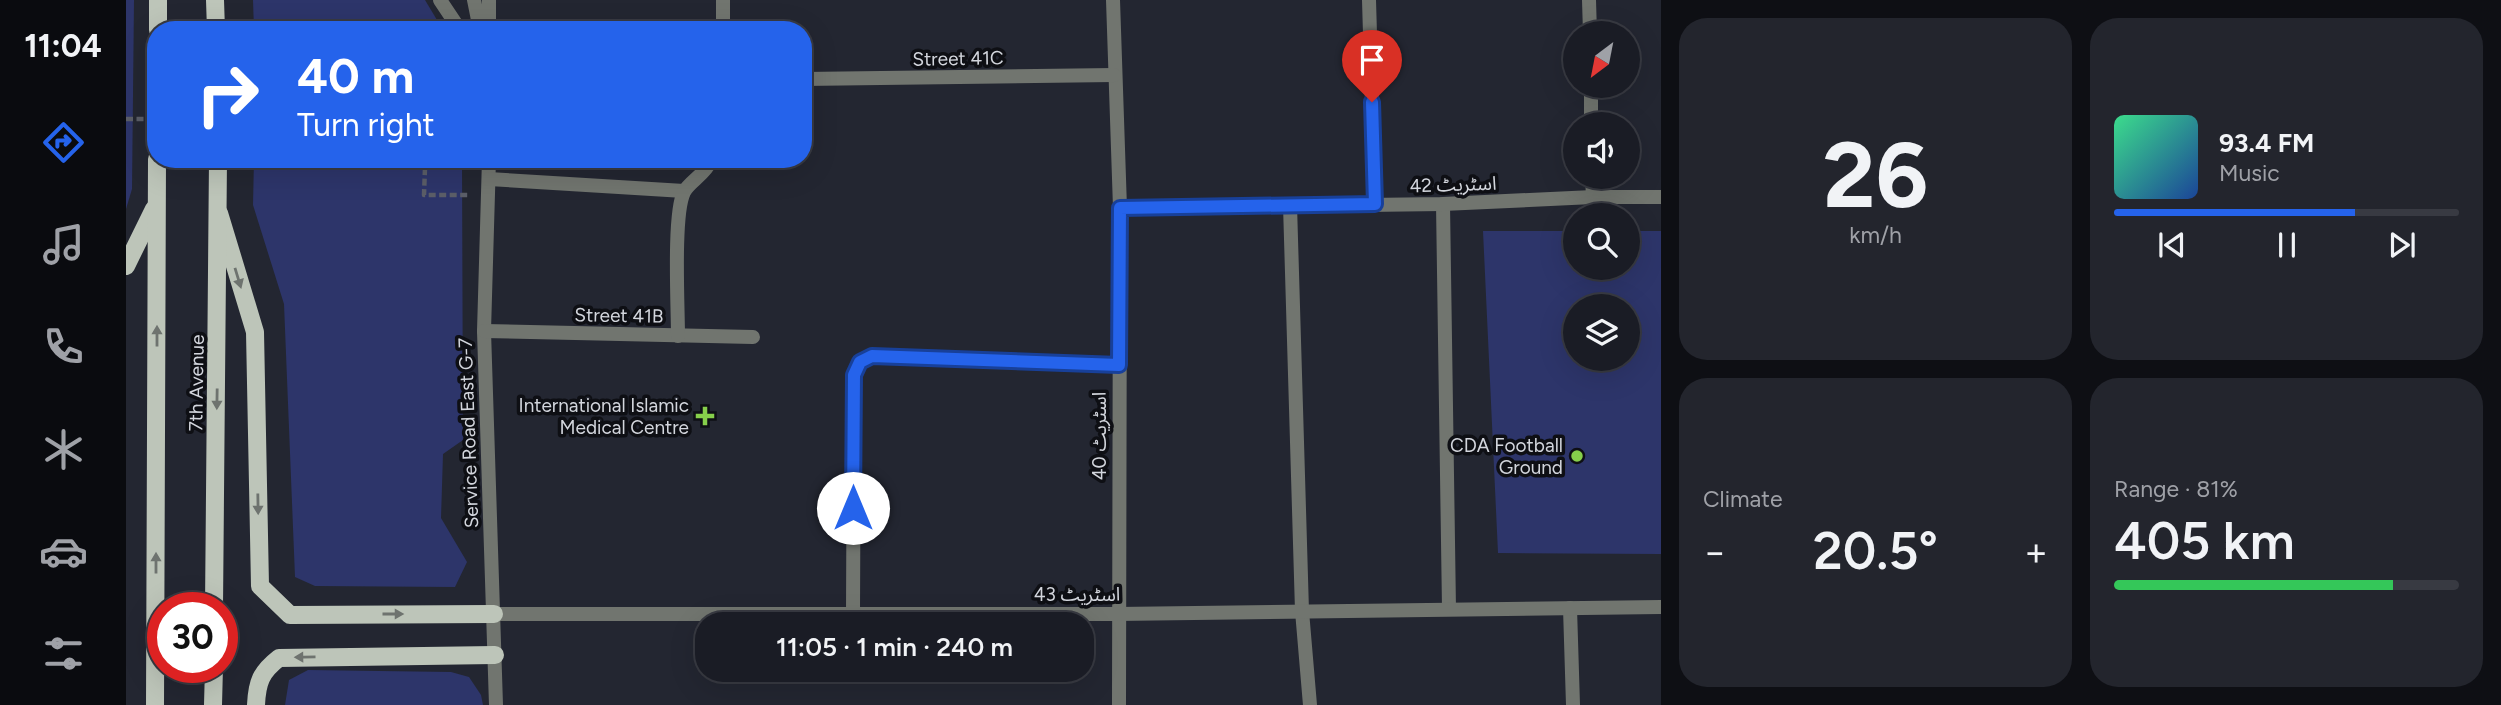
<!DOCTYPE html>
<html lang="en">
<head>
<meta charset="utf-8">
<style>
  body { margin:0; font-family:Figtree,"Noto Sans Arabic",sans-serif; background:#23252d; color:#f1f3f6; height:100vh; display:flex; flex-direction:column; font-size:26px; white-space:nowrap }
  * { box-sizing:border-box; margin:0 }
  p { font-size:23px; color:#9fa1a7 }
  .icon { flex:none; width:38px; height:38px; fill:none; stroke:currentColor; stroke-width:2; stroke-linecap:round; stroke-linejoin:round }
  .map { position:relative; flex:1; overflow:hidden }
  .panel { display:flex; flex-direction:column; gap:18px; padding:18px; background:#0e0f14; width:840px }
  .panel>* { flex:none }
  .hud { position:absolute; left:21px; top:21px; width:665px; height:147px; border-radius:28px; box-shadow:0 7px 28px #0002,0 0 0 2px #383a42; background:#2563eb; color:#fff; overflow:hidden }
  .needle { width:46px; rotate:212deg }
  .fabs { position:absolute; left:1437px; top:21px; display:grid; gap:14px }
  .fabs a { display:grid; place-items:center; width:77px; height:77px; border-radius:50%; background:#1a1c25; box-shadow:0 7px 28px #0002,0 0 0 2px #383a42; font-size:35px }
  .speed { position:absolute; left:21px; top:592px; display:flex; gap:14px; font-size:35px; font-weight:700; text-align:center }
  .speed>* { display:grid; place-content:center; width:91px; height:91px; border-radius:50%; background:#1a1c25; box-shadow:0 7px 28px #0002,0 0 0 2px #383a42; line-height:1 }
  .speed .limit { border:10px solid #d22; background:#fff; color:#111 }
  .pin { position:absolute; display:grid; place-items:center; width:60px; height:60px; color:#fff; margin:-72px -30px; border-radius:50% 50% 50% 0; rotate:-45deg; box-shadow:0 0 7px #0007 }
  .pin .icon { rotate:45deg }
  .me { position:absolute; width:77px; margin:-38px; rotate:0deg; stroke-linejoin:round; filter:drop-shadow(0 0 5px #0008) }
  .turn { display:flex; align-items:center; gap:24px; height:147px; padding:0 35px; font-size:32px }
  .turn .icon { width:91px; height:91px; stroke-width:2.5 }
  .turn b { display:block; font-size:49px; line-height:60px }
  .big { font-size:52px; font-weight:600; line-height:1.1 }
  .panel .widget { flex:1; display:flex; flex-direction:column; justify-content:center; gap:10px; min-width:0; padding:0 24px; border-radius:28px; background:#23252d }
  .panel .dial { align-items:center; gap:0 }
  .dial b { font-size:91px; line-height:1 }
  .song { display:flex; align-items:center; gap:21px }
  .cover { width:84px; height:84px; border-radius:10px; background:linear-gradient(135deg,hsl(150 70% 55%),hsl(220 70% 35%)) }
  .played { height:7px; border-radius:4px; background:linear-gradient(90deg,#2563eb 70%,#383a42 70%) }
  .keys { display:flex; justify-content:space-around; direction:ltr }
  .heat { display:flex; justify-content:space-between; align-items:center; font-size:38px; direction:ltr }
  .charge { height:10px; border-radius:5px; background:linear-gradient(90deg,#34c759 81%,#383a42 0) }
  .panel .tiles { flex:1; display:grid; gap:18px; grid-template-columns:repeat(2,1fr) }
  .trip { position:absolute; left:569px; top:612px; width:399px; height:70px; border-radius:28px; background:#1a1c25; box-shadow:0 7px 28px #0002,0 0 0 2px #383a42; font-weight:600; line-height:70px; text-align:center }
  main { display:flex; flex:1; min-height:0 }
  .menu { display:flex; flex-direction:column; width:126px; justify-content:space-around; align-items:center; background:#0a0b0f; color:#9fa1a7 }
  .menu .icon { width:49px; height:49px }
  .menu .active { color:#2563eb }
  .menu b { font-size:32px; color:#f1f3f6 }
  .map>svg:first-child { display:block }
  .green { fill:#2d356a; fill-rule:evenodd }
  .lines { fill:none; stroke-linecap:round; stroke-linejoin:round }
  .path { stroke:#5b5e68; stroke-width:4.5; stroke-dasharray:7 3.5; stroke-linecap:butt }
  .service { stroke:#71756f; stroke-width:14 }
  .minor { stroke:#71756f; stroke-width:14 }
  .primary { stroke:#bdc5b9; stroke-width:18 }
  .oneway { fill:#6e736f }
  .route-casing { stroke:#184099; stroke-width:18 }
  .route { stroke:#2563eb; stroke-width:12 }
  .poi-dot { fill:#86cf4b; stroke:#0e0f14; stroke-width:2.5 }
  .labels { text-anchor:middle; stroke-width:7; stroke-linejoin:round; paint-order:stroke }
  .street-label { font-size:19px; fill:#d3d6dd; stroke:#0e0f14 }
  .poi-label { font-size:19px; fill:#d3d6dd; stroke:#0e0f14; text-anchor:end }
</style>
</head>
<body>
<main>
<nav class="menu">
<b>11:04</b>
<svg class="icon active" aria-label="directions" viewBox="0 0 24 24"><path d="M12 3l9 9-9 9-9-9zM9 14v-3h6M13 9l2 2-2 2"/></svg>
<svg class="icon" aria-label="music" viewBox="0 0 24 24"><path d="M9 18V5l10-2v13"/><circle cx="6" cy="18" r="3"/><circle cx="16" cy="16" r="3"/></svg>
<svg class="icon" aria-label="phone" viewBox="0 0 24 24"><path d="M5 4h4l2 5-3 2q2 4 5 5l2-3 5 2v4C11 20 4 13 5 4z"/></svg>
<svg class="icon" aria-label="climate" viewBox="0 0 24 24"><path d="M12 3v18M4 7l16 10M4 17L20 7"/></svg>
<svg class="icon" aria-label="car" viewBox="0 0 24 24"><path d="M5 17H2v-5l4-1 3-4h7l3 4 3 1v5h-3M9 17h6M6 11h13"/><circle cx="7" cy="17" r="2"/><circle cx="17" cy="17" r="2"/></svg>
<svg class="icon" aria-label="filters" viewBox="0 0 24 24"><path d="M4 7h16M4 17h16"/><circle cx="9" cy="7" r="2"/><circle cx="15" cy="17" r="2"/></svg>
</nav>
<div class="map">
<svg width="1535" height="705" viewBox="0 0 1535 705">
  <rect width="100%" height="100%" fill="#232631"/>
  <g class="green">
    <polygon points="0,0 8,0 6,189 0,209"/>
    <polygon points="127,0 299,0 317,30 128,30"/>
    <polygon points="128,159 336,159 337,440 317,454 315,518 341,562 329,587 189,586 169,577 158,304 127,205"/>
    <path d="M1357 231H1449V268H1502V231H1535V554L1372 553ZM1502 306V359H1449V306Z"/>
    <polygon points="182,670 325,672 343,677 355,695 357,705 159,705 163,680"/>
  </g>
  <g class="lines">
    <g class="path">
      <polyline points="0,119 30,119"/>
      <polyline points="294,159 299,168 298,195 344,195"/>
    </g>
    <g class="service">
      <polyline points="314,0 334,30"/>
      <polyline points="1164,205 1176,611 1184,705"/>
      <polyline points="1444,608 1447,705"/>
    </g>
    <g class="minor">
      <polyline points="348,0 354,30"/>
      <polyline points="597,0 597,30"/>
      <polyline points="987,0 994,208 993,705"/>
      <polyline points="1243,0 1249,204"/>
      <polyline points="1463,0 1464,33"/>
      <polyline points="363,30 363,0"/>
      <polyline points="677,79 988,75"/>
      <polyline points="1465,86 1465,124"/>
      <polyline points="363,159 358,331 370,705"/>
      <polyline points="1466,177 1467,197"/>
      <polyline points="363,179 558,191"/>
      <polyline points="1317,204 1323,609"/>
      <polyline points="994,208 1317,204 1467,197 1535,197"/>
      <polyline points="358,331 627,337"/>
      <path d="M552 336C552 307 547 214 558 192 564 181 579 175 586 159"/>
      <polyline points="368,614 991,614 1535,607"/>
      <polyline points="727,614 728,375 734,362 746,356 993,365"/>
    </g>
    <g class="primary">
      <polyline points="89,0 90,30"/>
      <polyline points="32,30 32,0"/>
      <polyline points="93,213 129,332 134,586 164,615 368,614"/>
      <polyline points="0,266 28,209"/>
      <polyline points="88,607 92,159"/>
      <polyline points="29,705 31,159"/>
      <polyline points="87,705 88,667"/>
      <path d="M130 705C131 682 135 672 153 658L369 655"/>
    </g>
  </g>
  <defs><path id="oneway-solid" d="M-6-.8H1V-3.2L6.5 0L1 3.2V.8H-6Z" transform="scale(1.75)"/></defs>
  <g class="oneway">
    <use href="#oneway-solid" transform="translate(112 278) rotate(73)"/>
    <use href="#oneway-solid" transform="translate(31 336) rotate(-90)"/>
    <use href="#oneway-solid" transform="translate(91 399) rotate(91)"/>
    <use href="#oneway-solid" transform="translate(132 504) rotate(89)"/>
    <use href="#oneway-solid" transform="translate(30 563) rotate(-90)"/>
    <use href="#oneway-solid" transform="translate(267 614)"/>
    <use href="#oneway-solid" transform="translate(179 657) rotate(179)"/>
  </g>
  <g class="lines">
    <g class="route-casing">
      <polyline id="route" points="727,508 728,375 734,362 746,356 993,365 994,208 1249,204 1246,102"/>
    </g>
    <use href="#route" class="route"/>
  </g>
  <g class="poi-dot">
    <path d="M575.5 405.5h7v7h7v7h-7v7h-7v-7h-7v-7h7z"/>
    <circle cx="1451" cy="456" r="7"/>
  </g>
  <g class="labels">
    <g class="street-label">
      <text transform="translate(832 58) rotate(-1)" y="7">Street 41C</text>
      <text transform="translate(1327 184) rotate(-2)" y="7">اسٹریٹ 42</text>
      <text transform="translate(493 315) rotate(1)" y="7">Street 41B</text>
      <text transform="translate(70 383) rotate(-89)" y="7">7th Avenue</text>
      <text transform="translate(342 433) rotate(-92)" y="7">Service Road East G-7</text>
      <text transform="translate(973 436) rotate(-90)" y="7">اسٹریٹ 40</text>
      <text x="951" y="601">اسٹریٹ 43</text>
    </g>
    <g class="poi-label">
      <text x="563" y="412">International Islamic<tspan x="563" dy="22">Medical Centre</tspan></text>
      <text x="1437" y="452">CDA Football<tspan x="1437" dy="22">Ground</tspan></text>
    </g>
  </g>
</svg>
<div class="fabs">
<a><svg class="needle" viewBox="-14 -14 28 28"><path d="M0-13l5 13h-10z" fill="#e53935"/><path d="M0 13l5-13h-10z" fill="#9fa1a7"/></svg></a>
<a><svg class="icon" aria-label="sound" viewBox="0 0 24 24"><path d="M4 9h4l5-4v14l-5-4H4zM17 9q2 3 0 6"/></svg></a>
<a><svg class="icon" aria-label="search" viewBox="0 0 24 24"><circle cx="10" cy="10" r="6"/><path d="M15 15l6 6"/></svg></a>
<a><svg class="icon" aria-label="layers" viewBox="0 0 24 24"><path d="M12 4l9 5-9 5-9-5zM3 14l9 5 9-5"/></svg></a>
</div>
<div class="speed"><div class="limit">30</div></div>
<div class="pin" style="left:1246px;top:102px;background:#d93025"><svg class="icon" aria-label="arrive" viewBox="0 0 24 24"><path d="M6 21V4h12l-3 4 3 4H6"/></svg></div>
<svg class="me" style="left:727px;top:508px" viewBox="-20 -20 40 40"><circle r="19" fill="#fff"/><path d="M0-13L10 11 0 6-10 11z" fill="#2563eb"/></svg>
<div class="trip">11:05 · 1 min · 240 m</div>
<div class="hud">
<div class="turn"><svg class="icon" aria-label="right" viewBox="0 0 24 24"><path d="M7 20v-9h11M14 6l5 5-5 5"/></svg><div><b>40 m</b>Turn right</div></div>
</div>
</div>
<section class="panel">
<div class="tiles">
<div class="widget dial"><b>26</b><p>km/h</p></div>
<div class="widget">
<div class="song"><i class="cover"></i><div><b>93.4 FM</b><p>Music</p></div></div>
<div class="played"></div>
<div class="keys"><svg class="icon" aria-label="previous" viewBox="0 0 24 24"><path d="M18 5L8 12l10 7zM5 5v14"/></svg><svg class="icon" aria-label="pause" viewBox="0 0 24 24"><path d="M8 5v14M16 5v14"/></svg><svg class="icon" aria-label="next" viewBox="0 0 24 24"><path d="M6 5l10 7-10 7zM19 5v14"/></svg></div>
</div>
<div class="widget"><p>Climate</p>
<div class="heat"><a>−</a><b class="big">20.5°</b><a>+</a></div>
</div>
<div class="widget"><p>Range · 81%</p><b class="big">405 km</b><div class="charge"></div></div>
</div>
</section>
</main>
</body>
</html>
